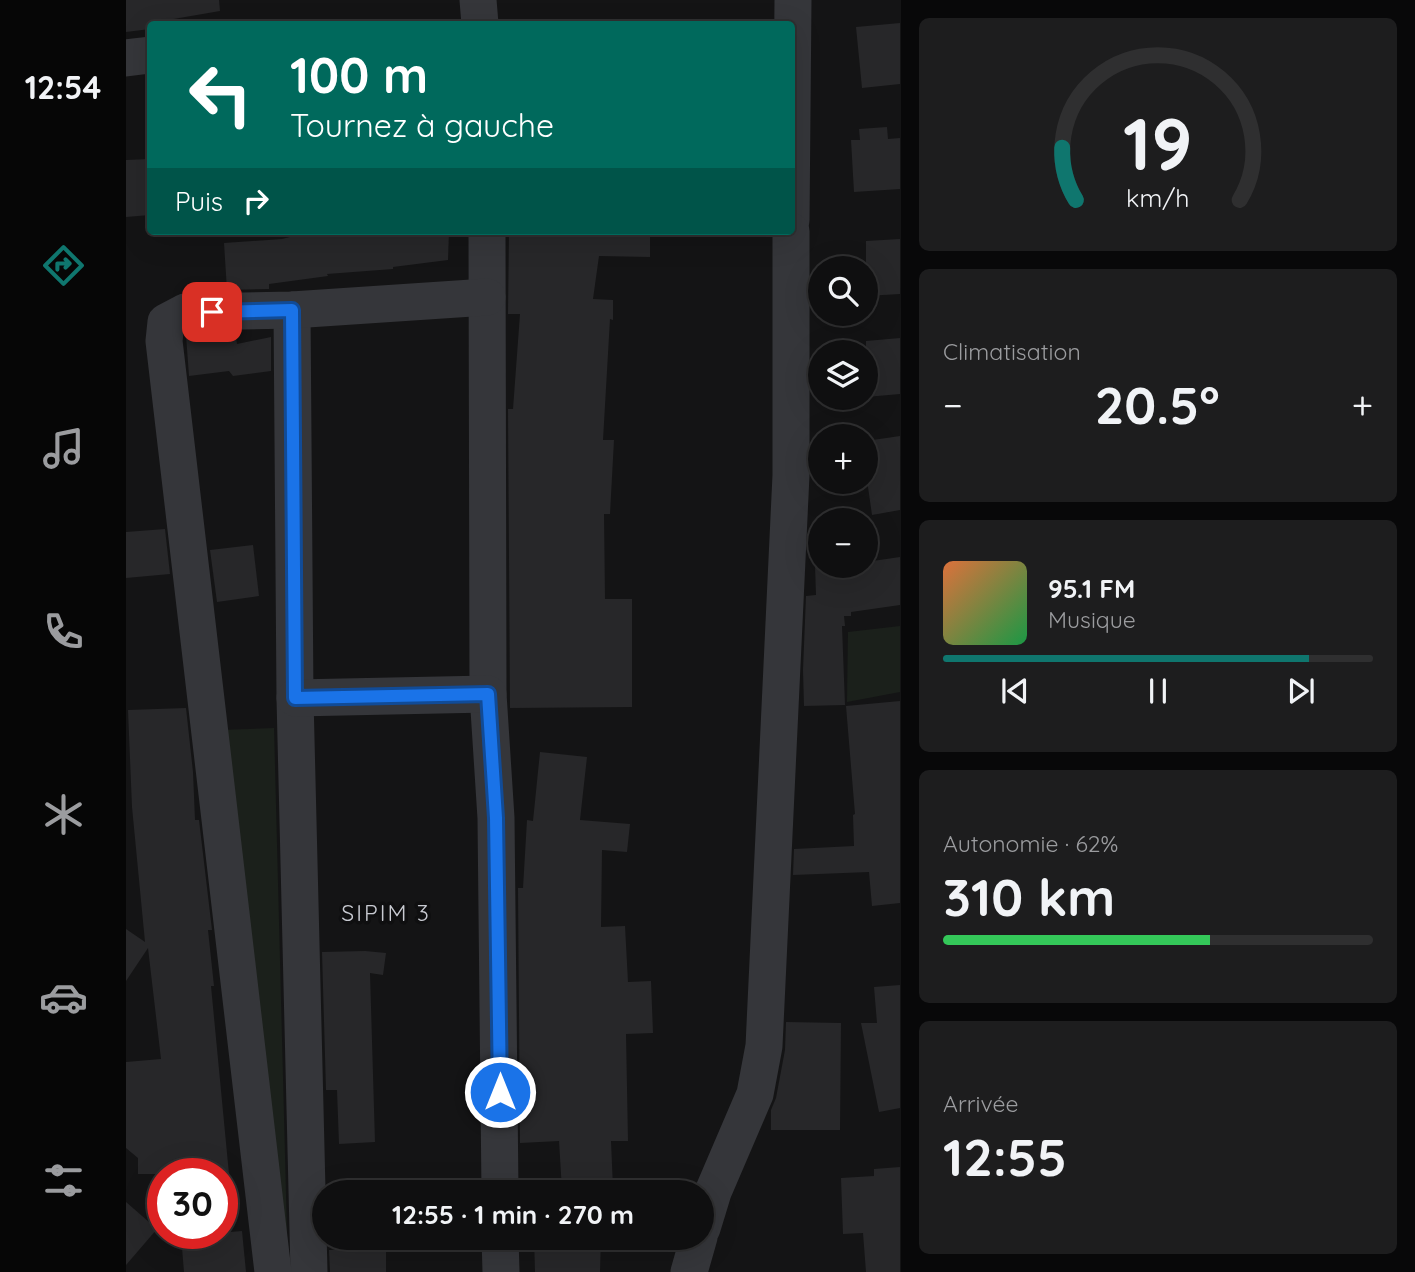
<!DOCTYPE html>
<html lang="fr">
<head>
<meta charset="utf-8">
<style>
  body { margin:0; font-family:Quicksand,sans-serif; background:#1d1d1e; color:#f1f3f6; height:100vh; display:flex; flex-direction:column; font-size:26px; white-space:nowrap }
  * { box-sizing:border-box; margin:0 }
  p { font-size:23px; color:#9b9c9f }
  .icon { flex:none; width:38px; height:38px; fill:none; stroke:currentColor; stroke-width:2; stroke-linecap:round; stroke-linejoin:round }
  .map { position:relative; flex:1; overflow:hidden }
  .panel { display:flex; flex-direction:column; gap:18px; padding:18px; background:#080809; width:514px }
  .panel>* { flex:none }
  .guide { position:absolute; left:21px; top:21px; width:648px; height:214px; border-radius:7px; box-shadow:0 7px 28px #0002,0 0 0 2px #2f2f30; background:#00695c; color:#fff; overflow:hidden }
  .buttons { position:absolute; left:682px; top:256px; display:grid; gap:14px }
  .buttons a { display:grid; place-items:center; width:70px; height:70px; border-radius:50%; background:#0f0f10; box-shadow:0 7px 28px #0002,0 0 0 2px #2f2f30; font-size:35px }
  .speed { position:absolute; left:21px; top:1158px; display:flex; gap:14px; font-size:35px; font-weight:700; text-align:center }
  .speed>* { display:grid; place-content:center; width:91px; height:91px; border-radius:50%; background:#0f0f10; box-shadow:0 7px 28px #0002,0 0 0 2px #2f2f30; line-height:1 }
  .speed .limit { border:10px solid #d22; background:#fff; color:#111 }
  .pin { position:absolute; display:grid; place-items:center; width:60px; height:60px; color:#fff; margin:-30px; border-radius:14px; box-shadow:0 4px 10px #0006 }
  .me { position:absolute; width:77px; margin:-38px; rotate:0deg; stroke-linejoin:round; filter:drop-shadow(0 0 5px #0008) }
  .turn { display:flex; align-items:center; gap:24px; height:147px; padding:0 28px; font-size:32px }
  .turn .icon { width:91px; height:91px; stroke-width:2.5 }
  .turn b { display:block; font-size:49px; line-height:60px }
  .then { display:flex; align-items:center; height:66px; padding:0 28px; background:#0003; gap:14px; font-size:26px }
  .big { font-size:52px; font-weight:800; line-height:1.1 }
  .panel .card { flex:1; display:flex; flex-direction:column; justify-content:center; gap:10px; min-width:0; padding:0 24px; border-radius:10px; background:#1d1d1e }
  .panel .dial { align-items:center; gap:0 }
  .dial svg { height:182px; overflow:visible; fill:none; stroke:#2f2f30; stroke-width:7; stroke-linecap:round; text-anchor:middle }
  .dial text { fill:#f1f3f6; stroke:none }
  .song { display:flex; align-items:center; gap:21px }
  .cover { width:84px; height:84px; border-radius:10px; background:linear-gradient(135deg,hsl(20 70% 55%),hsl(140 70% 35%)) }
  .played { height:7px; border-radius:4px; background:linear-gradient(90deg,#0f766e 85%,#2f2f30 85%) }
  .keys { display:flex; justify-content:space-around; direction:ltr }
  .heat { display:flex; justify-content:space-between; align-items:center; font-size:38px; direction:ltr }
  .charge { height:10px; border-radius:5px; background:linear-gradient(90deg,#34c759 62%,#2f2f30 0) }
  .trip { position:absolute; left:186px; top:1180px; width:402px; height:70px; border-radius:35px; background:#0f0f10; box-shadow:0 7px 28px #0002,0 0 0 2px #2f2f30; font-weight:800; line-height:70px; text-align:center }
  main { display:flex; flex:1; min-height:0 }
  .tab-bar { display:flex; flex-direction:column; width:126px; justify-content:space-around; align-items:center; background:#060606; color:#9b9c9f }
  .tab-bar .icon { width:49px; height:49px }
  .tab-bar .selected { color:#0f766e }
  .tab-bar b { font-size:32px; color:#f1f3f6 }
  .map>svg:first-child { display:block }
  .green { fill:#1b201b }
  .building { fill:#272729 }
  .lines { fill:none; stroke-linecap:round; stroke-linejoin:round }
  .minor { stroke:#35363a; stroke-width:37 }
  .route-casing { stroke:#114b97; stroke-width:18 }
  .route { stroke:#1a73e8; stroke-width:12 }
  .labels { text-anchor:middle; stroke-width:7; stroke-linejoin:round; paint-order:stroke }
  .neighbourhood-label { font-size:23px; letter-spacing:2px; fill:#c8cad1; stroke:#0f0f10 }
</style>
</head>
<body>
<main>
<nav class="tab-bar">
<b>12:54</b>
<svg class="icon selected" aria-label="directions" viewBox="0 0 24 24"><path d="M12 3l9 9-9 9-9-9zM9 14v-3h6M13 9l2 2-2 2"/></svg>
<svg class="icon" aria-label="music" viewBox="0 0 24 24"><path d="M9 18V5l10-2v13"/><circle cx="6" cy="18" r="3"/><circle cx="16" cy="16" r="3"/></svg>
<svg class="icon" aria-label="phone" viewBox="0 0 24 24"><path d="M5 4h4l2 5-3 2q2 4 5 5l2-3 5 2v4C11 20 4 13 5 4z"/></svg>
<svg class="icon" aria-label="climate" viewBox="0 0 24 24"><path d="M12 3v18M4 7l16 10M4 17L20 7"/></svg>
<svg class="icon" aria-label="car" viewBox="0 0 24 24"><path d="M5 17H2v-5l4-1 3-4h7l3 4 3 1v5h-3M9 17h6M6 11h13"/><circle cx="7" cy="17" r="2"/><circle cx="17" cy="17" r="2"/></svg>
<svg class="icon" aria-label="filters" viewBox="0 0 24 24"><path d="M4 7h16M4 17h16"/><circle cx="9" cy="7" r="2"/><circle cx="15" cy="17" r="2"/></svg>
</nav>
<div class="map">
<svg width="775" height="1272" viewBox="0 0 775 1272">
  <rect width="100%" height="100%" fill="#141415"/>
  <g class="green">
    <polygon points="774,626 774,692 721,702 722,632"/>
    <polygon points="148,728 162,1272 94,730"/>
  </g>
  <g class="building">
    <polygon points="0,0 93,0 94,11 36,21 37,24 24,24 24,29 0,32"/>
    <polygon points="774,23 774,84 736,88 730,27"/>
    <polygon points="761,127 762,139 774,138 774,189 728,192 725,140 734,140 733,129"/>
    <polygon points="24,159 24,215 0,217 0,160"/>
    <polygon points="188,231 323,231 322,260 267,267 267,269 201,274 202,276 143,284 143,289 101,290 98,243 156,239"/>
    <polygon points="383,231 524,232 524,257 473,256 467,299 487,300 487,320 484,319 477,440 488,440 484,514 478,514 479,599 506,599 506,707 384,708 382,409 387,409 394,314 382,314"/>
    <polygon points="774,239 774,294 740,296 740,241"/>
    <polygon points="109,332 111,344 145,337 145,371 107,376 103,371 63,376 60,335 64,333"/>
    <polygon points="774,338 774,394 740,397 740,341"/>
    <polygon points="774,436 774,510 746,515 740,473 740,441"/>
    <polygon points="39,529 44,574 0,578 0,532"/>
    <polygon points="127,545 133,596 91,602 84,550"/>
    <polygon points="774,557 774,605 725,612 725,616 718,616 719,626 716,626 719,705 678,706 677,670 680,596 690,595 689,565 740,565 740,562"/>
    <polygon points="774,701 774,903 746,906 743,872 667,875 668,849 728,846 727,815 729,814 720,706"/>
    <polygon points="60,708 67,772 69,820 73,820 86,930 82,930 88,986 85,986 103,1174 12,1174 12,1158 0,1148 0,1062 35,1059 22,948 0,981 0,929 19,942 6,807 2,710"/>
    <polygon points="414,752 461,757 454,820 504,824 501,852 476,850 475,927 499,926 502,982 525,981 527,1033 500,1034 502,1141 485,1141 487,1188 436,1190 433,1141 394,1143 392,888 397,888 401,820 407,821"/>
    <polygon points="239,951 260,953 257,975 244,973 249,1142 213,1144 211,1090 200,1090 196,952"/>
    <polygon points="774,985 774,1108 753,1112 735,1023 751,1023 748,987"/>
    <polygon points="660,1022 715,1023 714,1130 645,1130 645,1110 650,1098 659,1050"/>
    <polygon points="774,1167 774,1272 740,1272 737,1233 717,1234 715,1178 748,1176 748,1169"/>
    <polygon points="0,1202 31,1229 0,1265"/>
    <polygon points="116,1231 120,1272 58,1272 55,1236"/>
    <polygon points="231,1237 260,1237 260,1272 204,1272 203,1250 231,1249"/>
    <polygon points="408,1237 475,1237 474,1272 409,1272"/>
  </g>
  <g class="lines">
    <g class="minor">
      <polyline points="352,0 354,24"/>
      <polyline points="0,58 24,55"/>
      <polyline points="665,220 667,0"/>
      <polyline points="361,231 362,694 370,818 374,1192"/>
      <polyline points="166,310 169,698 183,1272"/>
      <polyline points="169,698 362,694"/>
      <polyline points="576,1228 587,1192 629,1094 638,1046 665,475 665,231"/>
      <polyline points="374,1237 375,1272"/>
      <polyline points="147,1272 38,341 40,322 59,312 166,310 361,297"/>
      <polyline points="563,1272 573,1237"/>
    </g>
  </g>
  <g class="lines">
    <g class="route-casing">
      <polyline id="route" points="86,312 166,310 169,698 362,694 370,818 374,1092"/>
    </g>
    <use href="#route" class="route"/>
  </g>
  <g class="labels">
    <g class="neighbourhood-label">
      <text x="260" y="921">SIPIM 3</text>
    </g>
  </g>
</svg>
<div class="buttons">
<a><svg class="icon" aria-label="search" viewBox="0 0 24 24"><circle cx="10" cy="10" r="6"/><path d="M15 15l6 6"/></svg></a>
<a><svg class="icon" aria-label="layers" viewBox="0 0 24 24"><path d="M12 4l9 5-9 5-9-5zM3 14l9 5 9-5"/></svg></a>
<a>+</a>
<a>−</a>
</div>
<div class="speed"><div class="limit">30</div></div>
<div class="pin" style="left:86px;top:312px;background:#d93025"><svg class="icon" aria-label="arrive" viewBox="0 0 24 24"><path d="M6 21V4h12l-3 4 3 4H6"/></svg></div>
<svg class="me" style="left:374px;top:1092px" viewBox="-20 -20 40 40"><circle r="17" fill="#1a73e8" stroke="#fff" stroke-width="3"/><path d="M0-11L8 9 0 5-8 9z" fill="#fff"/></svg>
<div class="trip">12:55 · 1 min · 270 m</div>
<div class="guide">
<div class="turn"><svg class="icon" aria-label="left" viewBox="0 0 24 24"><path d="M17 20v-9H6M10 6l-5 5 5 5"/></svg><div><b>100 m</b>Tournez à gauche</div></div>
<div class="then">Puis<svg class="icon" aria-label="right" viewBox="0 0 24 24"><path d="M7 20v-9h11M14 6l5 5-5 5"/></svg></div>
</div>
</div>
<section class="panel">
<div class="card dial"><svg viewBox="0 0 100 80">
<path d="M14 69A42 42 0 1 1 86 69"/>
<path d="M14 69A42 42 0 0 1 8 46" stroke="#0f766e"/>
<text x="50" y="56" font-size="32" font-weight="700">19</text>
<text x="50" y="72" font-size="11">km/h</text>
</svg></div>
<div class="card"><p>Climatisation</p>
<div class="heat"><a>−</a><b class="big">20.5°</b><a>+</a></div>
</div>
<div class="card">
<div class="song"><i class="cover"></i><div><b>95.1 FM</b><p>Musique</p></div></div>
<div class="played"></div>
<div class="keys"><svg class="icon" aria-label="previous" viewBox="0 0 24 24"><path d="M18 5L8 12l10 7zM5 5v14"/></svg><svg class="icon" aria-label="pause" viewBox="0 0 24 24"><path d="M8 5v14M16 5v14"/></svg><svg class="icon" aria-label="next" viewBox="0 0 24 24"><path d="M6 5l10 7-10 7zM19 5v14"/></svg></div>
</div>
<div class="card"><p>Autonomie · 62%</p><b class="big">310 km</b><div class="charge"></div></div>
<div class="card"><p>Arrivée</p><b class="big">12:55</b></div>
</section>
</main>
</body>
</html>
